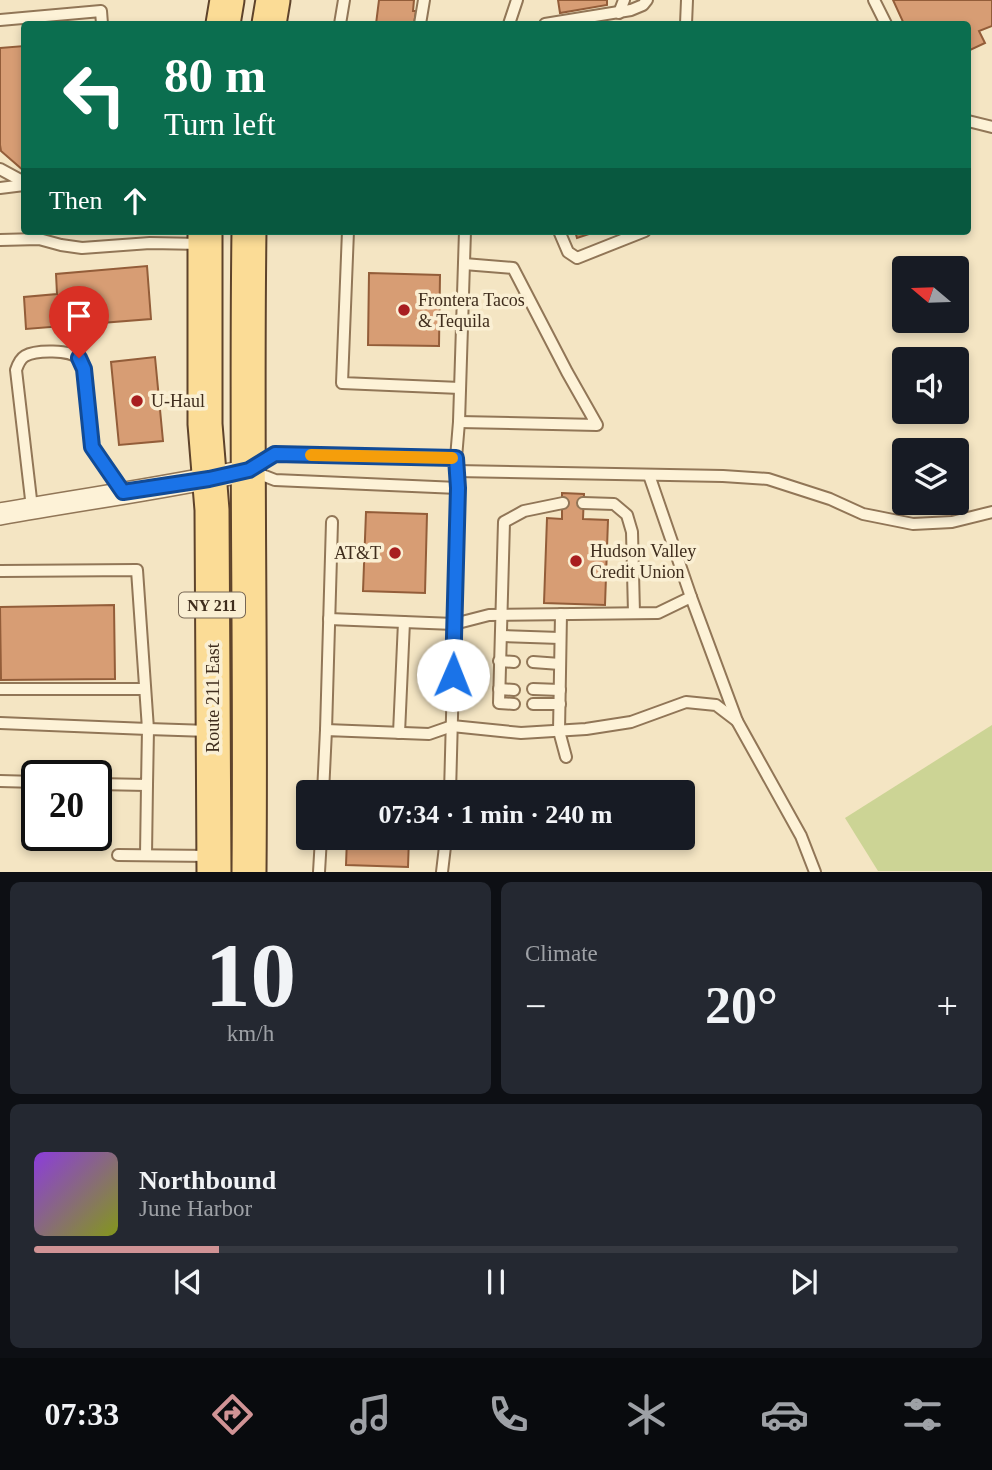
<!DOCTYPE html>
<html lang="en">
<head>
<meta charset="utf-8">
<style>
  body { margin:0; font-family:Georgia,serif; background:#242831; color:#f1f3f6; height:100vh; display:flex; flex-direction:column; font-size:26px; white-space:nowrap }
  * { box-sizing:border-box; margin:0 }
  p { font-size:23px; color:#9ea1a6 }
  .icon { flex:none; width:38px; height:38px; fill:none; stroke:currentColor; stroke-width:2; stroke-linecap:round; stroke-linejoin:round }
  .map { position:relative; height:872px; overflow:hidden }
  .side { display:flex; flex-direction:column; gap:10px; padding:10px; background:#0d0f14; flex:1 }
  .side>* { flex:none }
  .guide { position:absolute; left:21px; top:21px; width:950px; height:214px; border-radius:7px; box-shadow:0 4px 10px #0003; background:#0b6e4f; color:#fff; overflow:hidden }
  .needle { width:46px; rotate:289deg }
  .fabs { position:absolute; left:892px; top:256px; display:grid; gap:14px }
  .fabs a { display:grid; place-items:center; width:77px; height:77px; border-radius:7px; background:#171b24; box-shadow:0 4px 10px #0003; font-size:35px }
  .speed { position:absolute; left:21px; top:760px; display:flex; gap:14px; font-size:35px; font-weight:700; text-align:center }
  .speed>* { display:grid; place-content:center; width:91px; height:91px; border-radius:50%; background:#171b24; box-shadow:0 4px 10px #0003; line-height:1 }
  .speed .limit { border:4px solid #111; border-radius:10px; background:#fff; color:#111 }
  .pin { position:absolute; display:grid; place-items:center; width:60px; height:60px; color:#fff; margin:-72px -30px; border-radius:50% 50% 50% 0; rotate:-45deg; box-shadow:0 0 7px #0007 }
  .pin .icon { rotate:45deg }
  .me { position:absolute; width:77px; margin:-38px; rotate:1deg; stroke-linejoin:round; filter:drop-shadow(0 0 5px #0008) }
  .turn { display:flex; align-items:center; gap:24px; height:147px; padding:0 28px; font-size:32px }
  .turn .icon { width:91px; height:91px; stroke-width:2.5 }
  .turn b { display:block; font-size:49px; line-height:60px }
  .then { display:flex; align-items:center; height:66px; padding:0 28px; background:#0003; gap:14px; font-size:26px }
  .big { font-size:52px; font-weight:700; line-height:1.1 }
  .side .tile { flex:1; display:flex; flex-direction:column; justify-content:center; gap:10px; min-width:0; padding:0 24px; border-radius:10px; background:#242831 }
  .side .dial { align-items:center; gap:0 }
  .dial b { font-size:91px; line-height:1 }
  .song { display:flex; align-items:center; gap:21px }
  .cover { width:84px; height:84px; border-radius:10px; background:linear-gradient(135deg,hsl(270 70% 55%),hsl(70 70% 35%)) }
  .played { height:7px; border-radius:4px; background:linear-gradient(90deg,#d09395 20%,#363941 20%) }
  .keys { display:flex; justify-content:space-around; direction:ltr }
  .heat { display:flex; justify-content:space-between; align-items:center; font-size:38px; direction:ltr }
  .side .tiles { flex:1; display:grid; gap:10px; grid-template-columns:1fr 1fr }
  .tile:last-child { grid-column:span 2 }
  .trip { position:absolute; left:296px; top:780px; width:399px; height:70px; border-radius:7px; background:#171b24; box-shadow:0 4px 10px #0003; font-weight:700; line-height:70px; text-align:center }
  .tab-bar { display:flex; height:112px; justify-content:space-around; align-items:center; background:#090b0e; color:#9ea1a6 }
  .tab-bar .icon { width:49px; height:49px }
  .tab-bar .selected { color:#d09395 }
  .tab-bar b { font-size:32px; color:#f1f3f6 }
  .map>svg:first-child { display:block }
  .green { fill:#ccd495 }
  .building { fill:#d79d74; stroke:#935d39; stroke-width:2 }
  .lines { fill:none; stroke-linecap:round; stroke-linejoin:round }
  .lane-casing { stroke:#917657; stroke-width:14 }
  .street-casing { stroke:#917657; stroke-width:24 }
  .primary-casing { stroke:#5e432b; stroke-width:37 }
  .lane { stroke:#fdf2d7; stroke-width:10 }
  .street { stroke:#fdf2d7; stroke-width:21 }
  .primary { stroke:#fbdc96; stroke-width:33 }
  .route-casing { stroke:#114b97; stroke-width:18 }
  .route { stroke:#1a73e8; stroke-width:12 }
  .slow { stroke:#f59e0b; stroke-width:12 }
  .poi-dot { fill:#a81e1f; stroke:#faefd3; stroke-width:2.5 }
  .labels { text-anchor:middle; stroke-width:7; stroke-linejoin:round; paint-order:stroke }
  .shield { fill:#faefd3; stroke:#776754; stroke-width:2 }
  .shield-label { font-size:16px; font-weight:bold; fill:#3f2d1d }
  .poi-label { font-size:18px; fill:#3f2d1d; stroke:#faefd3; text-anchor:start }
  .street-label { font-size:18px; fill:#3f2d1d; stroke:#faefd3 }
</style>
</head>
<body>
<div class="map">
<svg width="992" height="872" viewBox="0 0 992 872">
  <rect width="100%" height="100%" fill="#f4e5c3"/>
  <polygon class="green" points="992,725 992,871 878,871 845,818"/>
  <g class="building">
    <polygon points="379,0 414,0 413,11 416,11 414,24 376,24"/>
    <polygon points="558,0 607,0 607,5 560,13"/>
    <polygon points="893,0 992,0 992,26 979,31 985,43 968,51 968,24 904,24"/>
    <polygon points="24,46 24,171 1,151 0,145 0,48"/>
    <polygon points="575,231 598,231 577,238"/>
    <polygon points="147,266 151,319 26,329 24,297 57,294 56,274"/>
    <polygon points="369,273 440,275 439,346 368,345"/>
    <polygon points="155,357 163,441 119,445 111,362"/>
    <polygon points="562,493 584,494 583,519 608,520 605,605 544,603 547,518 562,519"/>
    <polygon points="366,512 427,514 425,593 363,591"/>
    <polygon points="114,605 115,679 1,680 0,607"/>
    <polygon points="349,782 410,784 410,793 348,793"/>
    <polygon points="347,838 409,838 408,867 346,865"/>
  </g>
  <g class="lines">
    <g class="lane-casing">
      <g id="lane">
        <polyline points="874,0 886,24"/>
        <polyline points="619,13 624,0"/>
        <polyline points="0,20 101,11 102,24"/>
        <polyline points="340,24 344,0"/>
        <polyline points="420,24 424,0"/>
        <polyline points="509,24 517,0"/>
        <polyline points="545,24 631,10 643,5 647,0"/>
        <polyline points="686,24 687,0"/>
        <polyline points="968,121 992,127"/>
        <polyline points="0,169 24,182"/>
        <polyline points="0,188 24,185"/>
        <polyline points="348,231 342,383 460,388"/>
        <polyline points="559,231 568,252 577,258 645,231"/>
        <polyline points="0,240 39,239 61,245 82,248 150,243 202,244"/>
        <polyline points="459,422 597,425 567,372 513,268 464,264"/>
        <polyline points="253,468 275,454 456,458"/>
        <polyline points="252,471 275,480 458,488"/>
        <polyline points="456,471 723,476 768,479 830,499 863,514 913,524 952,522 992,512"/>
        <polyline points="649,475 691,597 737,721"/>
        <polyline points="583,503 614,504 627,515 632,532 634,613"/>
        <path d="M32 508 16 370C18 364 20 359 25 356 35 350 71 349 79 359 82 361 83 365 84 369L92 447 123 492"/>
        <polyline points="0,571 137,570 148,729 0,723"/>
        <polyline points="561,614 559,731 566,757"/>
        <polyline points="329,619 454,624 489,615 658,613 691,597"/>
        <polyline points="501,636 560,638"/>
        <polyline points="499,661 514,662"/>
        <polyline points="533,662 560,664"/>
        <polyline points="0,689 145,689"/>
        <polyline points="499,689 514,690"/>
        <polyline points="533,689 560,690"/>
        <polyline points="514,704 499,703 504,522 524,511 563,503"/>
        <polyline points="533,704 560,704"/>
        <polyline points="326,730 332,522"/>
        <polyline points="399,733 404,622"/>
        <polyline points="0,781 37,782"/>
        <polyline points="96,784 147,785 148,729 209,731"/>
        <polyline points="323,793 326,730 429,734 452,726 521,733 586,729 631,722 686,702 716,705 737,721 801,836 815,872"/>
        <polyline points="450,793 458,488 456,458 459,422 465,231"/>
        <polyline points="118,855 211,856"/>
        <polyline points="146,855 147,785"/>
        <polyline points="319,872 321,838"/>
        <polyline points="442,872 446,838"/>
      </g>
    </g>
    <g class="street-casing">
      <path id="street" d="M0 514C83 499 167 488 249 470"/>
    </g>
    <g class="primary-casing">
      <g id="primary">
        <polyline points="223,24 227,0"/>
        <polyline points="269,24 273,0"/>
        <polyline points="205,231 205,424 212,510 214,872"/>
        <path d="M249 231C246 444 251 658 249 872"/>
      </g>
    </g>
    <use href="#lane" class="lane"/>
    <use href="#street" class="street"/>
    <use href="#primary" class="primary"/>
  </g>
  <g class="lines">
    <g class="route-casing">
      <polyline id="route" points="79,358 84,369 92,447 123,492 209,479 249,470 275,454 456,458 458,488 453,675"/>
    </g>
    <use href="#route" class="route"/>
    <polyline class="slow" points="311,455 452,458"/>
  </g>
  <g class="poi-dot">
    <circle cx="404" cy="310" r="7"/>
    <circle cx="137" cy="401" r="7"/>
    <circle cx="395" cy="553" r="7"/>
    <circle cx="576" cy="561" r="7"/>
  </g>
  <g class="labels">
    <rect class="shield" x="179" y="592.5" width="66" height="25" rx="5"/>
    <g class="shield-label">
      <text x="212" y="611">NY 211</text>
    </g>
    <g class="poi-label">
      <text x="418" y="306">Frontera Tacos<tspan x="418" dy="21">&amp; Tequila</tspan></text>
      <text x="151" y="407">U-Haul</text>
      <text x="590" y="557">Hudson Valley<tspan x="590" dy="21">Credit Union</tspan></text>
      <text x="381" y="559" text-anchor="end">AT&amp;T</text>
    </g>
    <g class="street-label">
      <text transform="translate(213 698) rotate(-90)" y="6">Route 211 East</text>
    </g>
  </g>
</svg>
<div class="fabs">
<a><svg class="needle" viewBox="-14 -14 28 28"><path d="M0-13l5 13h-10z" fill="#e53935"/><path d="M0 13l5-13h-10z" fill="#9ea1a6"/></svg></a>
<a><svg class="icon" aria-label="sound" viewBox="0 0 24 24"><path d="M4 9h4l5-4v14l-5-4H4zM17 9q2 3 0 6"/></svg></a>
<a><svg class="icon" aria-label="layers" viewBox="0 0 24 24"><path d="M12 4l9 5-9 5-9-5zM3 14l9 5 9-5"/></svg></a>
</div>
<div class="speed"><div class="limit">20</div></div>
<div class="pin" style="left:79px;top:358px;background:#d93025"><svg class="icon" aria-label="arrive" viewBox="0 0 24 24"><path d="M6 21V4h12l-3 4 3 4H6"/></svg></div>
<svg class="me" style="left:453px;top:675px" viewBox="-20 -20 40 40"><circle r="19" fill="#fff"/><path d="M0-13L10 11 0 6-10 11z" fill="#1a73e8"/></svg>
<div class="trip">07:34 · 1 min · 240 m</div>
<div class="guide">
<div class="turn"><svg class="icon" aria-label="left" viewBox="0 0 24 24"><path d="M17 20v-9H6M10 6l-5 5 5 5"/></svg><div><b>80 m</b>Turn left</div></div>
<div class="then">Then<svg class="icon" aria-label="ahead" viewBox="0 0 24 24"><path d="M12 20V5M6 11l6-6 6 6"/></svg></div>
</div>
</div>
<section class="side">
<div class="tiles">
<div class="tile dial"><b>10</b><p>km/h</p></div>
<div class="tile"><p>Climate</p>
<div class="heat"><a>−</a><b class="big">20°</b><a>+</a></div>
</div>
<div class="tile">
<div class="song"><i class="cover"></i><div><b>Northbound</b><p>June Harbor</p></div></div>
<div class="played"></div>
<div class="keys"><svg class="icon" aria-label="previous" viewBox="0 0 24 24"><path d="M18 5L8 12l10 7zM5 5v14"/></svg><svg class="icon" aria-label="pause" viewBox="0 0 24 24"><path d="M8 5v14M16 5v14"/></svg><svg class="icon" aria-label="next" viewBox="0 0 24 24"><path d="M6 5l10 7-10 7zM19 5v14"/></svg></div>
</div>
</div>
</section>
<nav class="tab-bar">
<b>07:33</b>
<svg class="icon selected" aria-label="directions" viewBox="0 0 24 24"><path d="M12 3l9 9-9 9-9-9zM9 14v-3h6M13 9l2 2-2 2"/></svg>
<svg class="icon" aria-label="music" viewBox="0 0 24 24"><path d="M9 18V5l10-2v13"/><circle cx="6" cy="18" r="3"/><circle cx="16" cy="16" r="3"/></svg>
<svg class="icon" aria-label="phone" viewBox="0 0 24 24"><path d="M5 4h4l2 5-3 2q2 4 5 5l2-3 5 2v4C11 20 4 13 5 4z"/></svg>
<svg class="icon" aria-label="climate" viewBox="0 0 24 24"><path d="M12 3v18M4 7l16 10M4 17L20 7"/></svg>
<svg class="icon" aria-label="car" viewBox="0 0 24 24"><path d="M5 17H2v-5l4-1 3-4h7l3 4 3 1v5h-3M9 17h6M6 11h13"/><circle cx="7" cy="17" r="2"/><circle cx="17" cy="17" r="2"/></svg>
<svg class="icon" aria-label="filters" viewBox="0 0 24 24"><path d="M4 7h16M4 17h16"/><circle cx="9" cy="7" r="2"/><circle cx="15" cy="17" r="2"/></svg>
</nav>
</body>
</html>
